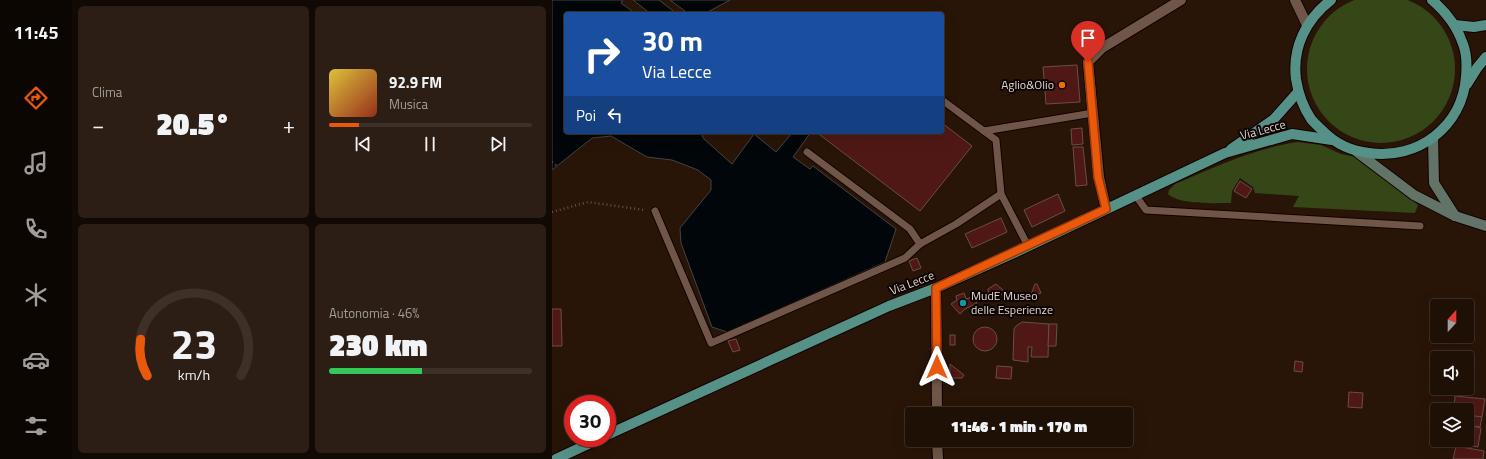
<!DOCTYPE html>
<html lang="it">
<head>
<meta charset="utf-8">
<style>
  body { margin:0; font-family:"Titillium Web",sans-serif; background:#2c1e14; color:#f1f3f6; height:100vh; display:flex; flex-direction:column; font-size:15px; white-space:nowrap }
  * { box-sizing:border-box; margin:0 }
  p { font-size:13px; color:#a19d9b }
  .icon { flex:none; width:22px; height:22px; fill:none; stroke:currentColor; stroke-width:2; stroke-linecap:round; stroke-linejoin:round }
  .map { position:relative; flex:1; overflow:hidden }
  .panel { display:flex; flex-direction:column; gap:6px; padding:6px; background:#110903; width:480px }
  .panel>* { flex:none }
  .guide { position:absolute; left:12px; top:12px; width:380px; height:122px; border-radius:4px; box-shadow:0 4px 16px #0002,0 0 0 1px #3c3028; background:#1a4fa0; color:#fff; overflow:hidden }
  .needle { width:26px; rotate:21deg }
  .buttons { position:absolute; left:878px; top:299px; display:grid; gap:8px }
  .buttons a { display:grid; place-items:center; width:44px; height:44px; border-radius:4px; background:#1f1006; box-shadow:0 4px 16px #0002,0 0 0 1px #3c3028; font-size:20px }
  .speed { position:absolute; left:12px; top:395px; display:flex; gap:8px; font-size:20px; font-weight:700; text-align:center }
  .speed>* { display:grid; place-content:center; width:52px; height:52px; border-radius:50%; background:#1f1006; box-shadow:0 4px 16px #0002,0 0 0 1px #3c3028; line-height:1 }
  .speed .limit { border:6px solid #d22; background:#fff; color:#111 }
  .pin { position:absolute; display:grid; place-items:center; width:34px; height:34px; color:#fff; margin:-41px -17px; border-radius:50% 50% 50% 0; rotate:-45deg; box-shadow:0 0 4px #0007 }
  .pin .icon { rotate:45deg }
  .me { position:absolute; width:44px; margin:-22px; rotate:0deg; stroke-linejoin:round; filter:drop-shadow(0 0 3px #0008) }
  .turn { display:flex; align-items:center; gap:14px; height:84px; padding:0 12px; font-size:18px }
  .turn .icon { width:52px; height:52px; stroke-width:2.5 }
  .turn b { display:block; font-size:28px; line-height:34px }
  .then { display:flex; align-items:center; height:38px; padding:0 12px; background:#0003; gap:8px; font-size:15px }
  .big { font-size:30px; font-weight:800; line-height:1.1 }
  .panel .tile { flex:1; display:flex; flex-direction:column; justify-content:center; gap:6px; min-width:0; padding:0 14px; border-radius:6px; background:#2c1e14 }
  .panel .dial { align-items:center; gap:0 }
  .dial svg { height:104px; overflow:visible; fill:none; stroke:#3c3028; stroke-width:7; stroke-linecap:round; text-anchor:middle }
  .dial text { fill:#f1f3f6; stroke:none }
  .song { display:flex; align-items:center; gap:12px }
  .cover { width:48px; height:48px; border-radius:6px; background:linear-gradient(135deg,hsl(50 70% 55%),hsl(10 70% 35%)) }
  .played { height:4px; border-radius:2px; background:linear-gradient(90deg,#ea580c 15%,#3c3028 15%) }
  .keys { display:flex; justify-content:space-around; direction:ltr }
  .heat { display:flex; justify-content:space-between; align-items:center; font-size:22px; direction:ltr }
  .charge { height:6px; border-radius:3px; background:linear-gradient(90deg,#34c759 46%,#3c3028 0) }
  .panel .tiles { flex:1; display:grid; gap:6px; grid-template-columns:repeat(2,1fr) }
  .trip { position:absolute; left:353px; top:407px; width:228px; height:40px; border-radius:4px; background:#1f1006; box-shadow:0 4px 16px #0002,0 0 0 1px #3c3028; font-weight:800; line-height:40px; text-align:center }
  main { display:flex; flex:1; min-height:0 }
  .dock { display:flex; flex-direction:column; width:72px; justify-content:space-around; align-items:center; background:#0c0602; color:#a19d9b }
  .dock .icon { width:28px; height:28px }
  .dock .current { color:#ea580c }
  .dock b { font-size:18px; color:#f1f3f6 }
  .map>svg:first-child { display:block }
  .green { fill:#364717 }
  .water { fill:#000609; stroke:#444443 }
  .building { fill:#4f1815; stroke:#6a4d49 }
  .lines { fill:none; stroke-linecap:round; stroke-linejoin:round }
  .lane-casing { stroke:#110200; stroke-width:9 }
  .street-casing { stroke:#110200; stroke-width:12 }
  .secondary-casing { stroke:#110200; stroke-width:12 }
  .primary-casing { stroke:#110200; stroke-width:12 }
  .path { stroke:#645247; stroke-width:2.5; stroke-dasharray:1 3; stroke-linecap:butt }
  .lane { stroke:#6f5648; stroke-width:7 }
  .street { stroke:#6f5648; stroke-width:10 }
  .secondary { stroke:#627468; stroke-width:10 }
  .primary { stroke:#559187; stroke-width:10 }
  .route-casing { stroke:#983908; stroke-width:10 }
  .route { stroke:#ea580c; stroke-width:7 }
  .food-dot { fill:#e8710a; stroke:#0b0402; stroke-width:1.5 }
  .culture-dot { fill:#0f9aa8; stroke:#0b0402; stroke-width:1.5 }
  .labels { text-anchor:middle; stroke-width:4; stroke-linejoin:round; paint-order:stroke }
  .poi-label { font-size:12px; fill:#e2d3cb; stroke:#0b0402; text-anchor:end }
  .street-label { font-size:12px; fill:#e2d3cb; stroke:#0b0402 }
</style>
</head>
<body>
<main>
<nav class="dock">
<b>11:45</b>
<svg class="icon current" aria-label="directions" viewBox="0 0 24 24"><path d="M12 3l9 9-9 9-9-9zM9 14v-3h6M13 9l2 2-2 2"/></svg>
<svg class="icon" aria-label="music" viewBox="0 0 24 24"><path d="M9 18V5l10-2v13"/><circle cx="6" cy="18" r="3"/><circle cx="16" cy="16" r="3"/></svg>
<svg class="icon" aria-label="phone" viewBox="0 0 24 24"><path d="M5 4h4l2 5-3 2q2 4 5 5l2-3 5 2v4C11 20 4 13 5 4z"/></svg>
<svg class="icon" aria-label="climate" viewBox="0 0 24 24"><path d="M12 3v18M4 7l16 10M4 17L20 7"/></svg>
<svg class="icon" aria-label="car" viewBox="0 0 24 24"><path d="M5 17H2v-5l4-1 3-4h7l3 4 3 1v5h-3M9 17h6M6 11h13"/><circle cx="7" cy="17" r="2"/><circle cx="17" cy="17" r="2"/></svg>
<svg class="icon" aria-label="filters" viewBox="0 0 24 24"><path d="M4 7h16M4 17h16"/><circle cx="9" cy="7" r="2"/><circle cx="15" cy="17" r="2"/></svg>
</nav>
<section class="panel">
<div class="tiles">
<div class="tile"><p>Clima</p>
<div class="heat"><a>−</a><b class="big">20.5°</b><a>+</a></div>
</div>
<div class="tile">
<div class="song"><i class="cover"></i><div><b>92.9 FM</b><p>Musica</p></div></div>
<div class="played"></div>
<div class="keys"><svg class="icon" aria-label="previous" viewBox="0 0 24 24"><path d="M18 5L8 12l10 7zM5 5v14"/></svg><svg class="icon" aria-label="pause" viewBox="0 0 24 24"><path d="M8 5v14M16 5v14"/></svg><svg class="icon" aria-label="next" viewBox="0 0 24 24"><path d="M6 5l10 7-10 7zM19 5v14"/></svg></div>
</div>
<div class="tile dial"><svg viewBox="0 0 100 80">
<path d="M14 69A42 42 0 1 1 86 69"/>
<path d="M14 69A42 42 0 0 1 9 41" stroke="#ea580c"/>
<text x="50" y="56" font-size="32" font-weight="700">23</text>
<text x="50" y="72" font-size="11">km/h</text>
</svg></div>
<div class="tile"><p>Autonomia · 46%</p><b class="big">230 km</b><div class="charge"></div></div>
</div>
</section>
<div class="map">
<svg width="934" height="459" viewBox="0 0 934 459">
  <rect width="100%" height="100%" fill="#291508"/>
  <g class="green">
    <circle cx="829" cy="69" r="74"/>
    <path d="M746 142 769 145 789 154 804 157 832 176 866 205 863 213 741 207 747 196 703 193 701 187 688 178 680 191 679 203C664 203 627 205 616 194L617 190 623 184C663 167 703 148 746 142Z"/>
  </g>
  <g class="water">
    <polygon points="0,0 71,0 69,3 84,14 14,14 14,132 148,132 152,139 180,164 202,134 224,152 241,132 259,132 241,157 258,169 261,166 344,229 333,262 175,332 160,327 129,243 128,228 159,190 159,180 146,170 120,160 95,157 59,136 40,138 0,170"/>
    <polygon points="81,0 107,0 125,14 99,14"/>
    <polygon points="118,0 178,0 152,14 137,14"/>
  </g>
  <g class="building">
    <polygon points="525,65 528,102 494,104 491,67"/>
    <polygon points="390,123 420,146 368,211 264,132 390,132"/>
    <polygon points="530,128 531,144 520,145 519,129"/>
    <polygon points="521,147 531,147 535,185 524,186"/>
    <polygon points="688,181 700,189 694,198 682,191"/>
    <polygon points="506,194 513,211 480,227 472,210"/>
    <polygon points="449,218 455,232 420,248 413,234"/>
    <polygon points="365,258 369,268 361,271 357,261"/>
    <polygon points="444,284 451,290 447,300 437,298 436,289"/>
    <polygon points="483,284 485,284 489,293 478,297 477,296 480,292"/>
    <polygon points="412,293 414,299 423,296 425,303 413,309 408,314 399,304 405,300 404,296"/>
    <polygon points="0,309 9,309 10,346 0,346"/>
    <polygon points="470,322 497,324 496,357 479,357 480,347 476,347 476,362 461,360 462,329 464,326"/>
    <polygon points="497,324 505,324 504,346 496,346"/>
    <circle cx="433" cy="339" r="12"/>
    <rect x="398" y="335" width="5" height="10"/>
    <polygon points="184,339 188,350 181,352 176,341"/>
    <polygon points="743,361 751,362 750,372 742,371"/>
    <polygon points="398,364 412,375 410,378 398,378"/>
    <polygon points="445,366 460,367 459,379 444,378"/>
    <polygon points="797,392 811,393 810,408 796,407"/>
    <polygon points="903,396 933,399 930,417 915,415 915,410 902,410"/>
    <polygon points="915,415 930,417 928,427 915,425"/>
    <polygon points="915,425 929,428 926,447 908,444 903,440 915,440"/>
    <polygon points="904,446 932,451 931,459 901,459"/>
  </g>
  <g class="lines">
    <g class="lane-casing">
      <g id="lane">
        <polyline points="390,100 444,140 449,194 476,246"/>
        <polyline points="432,131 541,113"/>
        <polyline points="255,152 358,229 368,244"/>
        <polyline points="584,196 594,210 868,226"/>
        <polyline points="103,211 159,343 353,258 368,244 404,224 449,194"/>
      </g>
    </g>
    <g class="street-casing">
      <g id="street">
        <polyline points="743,0 755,25"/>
        <polyline points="554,209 547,177 536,62 550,48 629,0"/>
        <polyline points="384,288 385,414"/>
        <polyline points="385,440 386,459"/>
      </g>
    </g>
    <g class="secondary-casing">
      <g id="secondary">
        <polyline points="881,138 882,183 903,216"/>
        <polyline points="805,152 862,195 903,216 934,226"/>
      </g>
    </g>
    <g class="primary-casing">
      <g id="primary">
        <path d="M779 0C754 19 740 48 744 79 746 92 751 107 759 119 762 123 767 127 772 132 784 144 800 151 817 153 866 160 910 127 914 77 915 66 915 54 911 44 905 26 894 12 880 0"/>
        <polyline points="903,25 922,27 934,25"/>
        <polyline points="915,84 925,68 934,57"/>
        <polyline points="679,149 722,119 746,92"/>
        <polyline points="55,435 337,306 384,288 462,253 673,153 740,134 780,140"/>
        <polyline points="4,459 49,438"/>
      </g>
    </g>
    <g class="path">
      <polyline points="0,162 5,166"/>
      <polyline points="0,212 36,202 92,210"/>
    </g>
    <use href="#lane" class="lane"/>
    <use href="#street" class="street"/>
    <use href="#secondary" class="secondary"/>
    <use href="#primary" class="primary"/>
  </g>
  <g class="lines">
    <g class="route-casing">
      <polyline id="route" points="385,367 384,288 554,209 546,177 536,62"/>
    </g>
    <use href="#route" class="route"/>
  </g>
  <circle class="food-dot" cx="510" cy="85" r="4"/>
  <circle class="culture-dot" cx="411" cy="303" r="4"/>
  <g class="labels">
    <g class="poi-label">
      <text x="502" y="89">Aglio&amp;Olio</text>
      <text x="419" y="300" text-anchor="start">MudE Museo<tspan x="419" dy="14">delle Esperienze</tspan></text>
    </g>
    <g class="street-label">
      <text transform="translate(711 130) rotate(-15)" y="4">Via Lecce</text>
      <text transform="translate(360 283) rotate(-21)" y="4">Via Lecce</text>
    </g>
  </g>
</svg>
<div class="buttons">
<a><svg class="needle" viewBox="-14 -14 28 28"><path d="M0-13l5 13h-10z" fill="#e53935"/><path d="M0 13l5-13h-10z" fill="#a19d9b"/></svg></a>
<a><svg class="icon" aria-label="sound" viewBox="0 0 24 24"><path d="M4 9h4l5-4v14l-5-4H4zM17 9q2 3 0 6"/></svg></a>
<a><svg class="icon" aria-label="layers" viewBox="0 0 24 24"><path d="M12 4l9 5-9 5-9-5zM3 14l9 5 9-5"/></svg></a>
</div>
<div class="speed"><div class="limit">30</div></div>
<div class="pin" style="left:536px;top:62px;background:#d93025"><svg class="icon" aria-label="arrive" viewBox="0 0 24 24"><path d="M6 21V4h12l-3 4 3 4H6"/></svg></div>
<svg class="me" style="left:385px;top:367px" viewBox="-20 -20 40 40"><path d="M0-17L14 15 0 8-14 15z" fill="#ea580c" stroke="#fff" stroke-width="4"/></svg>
<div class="trip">11:46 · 1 min · 170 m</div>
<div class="guide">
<div class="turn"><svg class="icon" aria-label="right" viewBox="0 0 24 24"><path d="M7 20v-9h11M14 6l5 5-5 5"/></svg><div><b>30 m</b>Via Lecce</div></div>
<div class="then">Poi<svg class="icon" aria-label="left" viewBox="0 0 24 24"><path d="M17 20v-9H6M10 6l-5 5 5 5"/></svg></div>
</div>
</div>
</main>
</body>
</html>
